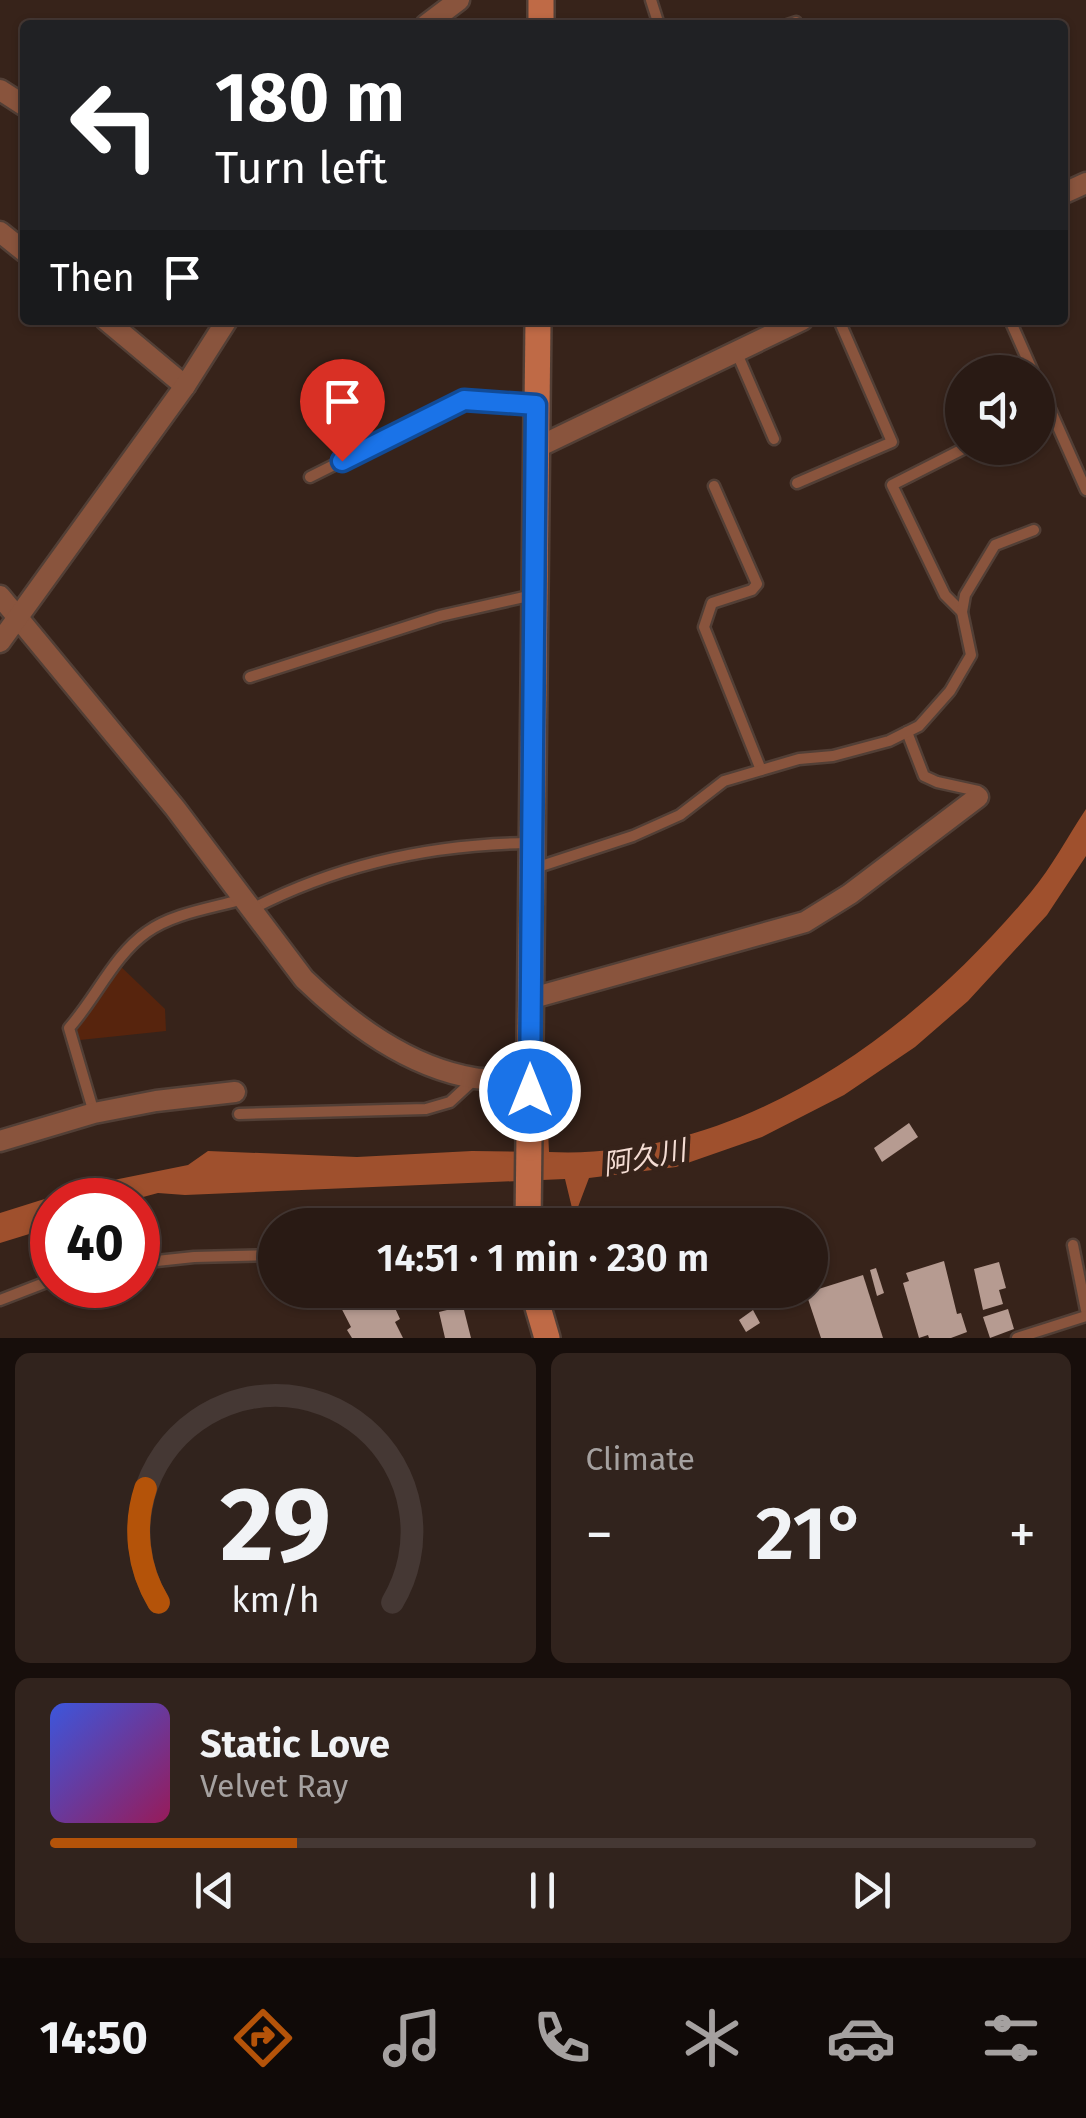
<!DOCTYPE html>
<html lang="en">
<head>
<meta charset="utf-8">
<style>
  body { margin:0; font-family:"Fira Sans","Noto Sans JP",sans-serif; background:#31231d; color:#f1f3f6; height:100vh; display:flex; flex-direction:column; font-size:38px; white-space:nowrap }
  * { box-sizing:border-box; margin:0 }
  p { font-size:32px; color:#a5a1a0 }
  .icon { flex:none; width:55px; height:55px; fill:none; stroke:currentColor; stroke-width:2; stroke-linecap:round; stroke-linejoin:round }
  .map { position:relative; height:1338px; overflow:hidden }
  .panel { display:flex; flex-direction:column; gap:15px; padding:15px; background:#170e0b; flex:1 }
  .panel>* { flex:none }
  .guide { position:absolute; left:20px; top:20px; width:1048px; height:305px; border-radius:10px; box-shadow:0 2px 8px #0004,0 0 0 2px #453834; background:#202124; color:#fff; overflow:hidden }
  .tools { position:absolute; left:945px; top:355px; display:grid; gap:20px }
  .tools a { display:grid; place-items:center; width:110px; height:110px; border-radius:50%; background:#291a14; box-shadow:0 2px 8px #0004,0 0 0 2px #453834; font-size:50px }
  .speed { position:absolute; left:30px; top:1178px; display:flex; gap:20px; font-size:50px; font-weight:700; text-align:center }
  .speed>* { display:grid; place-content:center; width:130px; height:130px; border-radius:50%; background:#291a14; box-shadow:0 2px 8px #0004,0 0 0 2px #453834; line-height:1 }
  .speed .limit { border:15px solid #d22; background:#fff; color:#111 }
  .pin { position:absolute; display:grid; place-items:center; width:85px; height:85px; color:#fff; margin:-102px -42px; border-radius:50% 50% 50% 0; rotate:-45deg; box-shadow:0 0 10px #0007 }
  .pin .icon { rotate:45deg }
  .me { position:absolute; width:110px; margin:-55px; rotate:0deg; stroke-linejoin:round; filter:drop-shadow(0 0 8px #0008) }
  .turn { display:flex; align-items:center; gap:35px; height:210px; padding:0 30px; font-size:45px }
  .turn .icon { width:130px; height:130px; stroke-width:2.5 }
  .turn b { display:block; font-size:70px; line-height:85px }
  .then { display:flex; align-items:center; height:95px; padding:0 30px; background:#0003; gap:20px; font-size:38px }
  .big { font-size:75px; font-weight:600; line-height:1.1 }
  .panel .card { flex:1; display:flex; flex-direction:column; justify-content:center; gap:15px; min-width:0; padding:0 35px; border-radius:15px; background:#31231d }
  .panel .dial { align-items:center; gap:0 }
  .dial svg { height:260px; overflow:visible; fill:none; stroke:#453834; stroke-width:7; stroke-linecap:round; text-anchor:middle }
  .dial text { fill:#f1f3f6; stroke:none }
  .song { display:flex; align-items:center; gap:30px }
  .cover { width:120px; height:120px; border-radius:15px; background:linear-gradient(135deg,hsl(230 70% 55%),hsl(330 70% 35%)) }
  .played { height:10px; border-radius:5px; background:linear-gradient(90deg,#b45309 25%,#453834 25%) }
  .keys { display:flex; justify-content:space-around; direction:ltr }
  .heat { display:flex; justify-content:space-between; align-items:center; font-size:55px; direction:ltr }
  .panel .tiles { flex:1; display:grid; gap:15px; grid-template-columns:1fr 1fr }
  .card:last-child { grid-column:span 2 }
  .trip { position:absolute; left:258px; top:1208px; width:570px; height:100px; border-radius:50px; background:#291a14; box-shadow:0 2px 8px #0004,0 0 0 2px #453834; font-weight:600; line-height:100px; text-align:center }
  .tabs { display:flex; height:160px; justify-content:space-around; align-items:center; background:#100a08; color:#a5a1a0 }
  .tabs .icon { width:70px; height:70px }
  .tabs .active { color:#b45309 }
  .tabs b { font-size:45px; color:#f1f3f6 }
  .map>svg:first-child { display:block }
  .green { fill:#57240d }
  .water { fill:#9f502d }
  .building { fill:#b69b91 }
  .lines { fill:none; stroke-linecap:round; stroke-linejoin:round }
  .lane-casing { stroke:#523f36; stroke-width:15 }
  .street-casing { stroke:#523f36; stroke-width:25 }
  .secondary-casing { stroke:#523f36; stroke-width:30 }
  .lane { stroke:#89543d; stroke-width:10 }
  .street { stroke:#89543d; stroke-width:20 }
  .secondary { stroke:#bf6a46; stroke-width:25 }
  .route-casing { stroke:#114b97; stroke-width:25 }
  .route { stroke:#1a73e8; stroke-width:18 }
  .labels { text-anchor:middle; stroke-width:10; stroke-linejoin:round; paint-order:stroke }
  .water-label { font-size:28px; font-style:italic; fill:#f4dcd3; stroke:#37231a }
</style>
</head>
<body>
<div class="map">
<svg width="1086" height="1338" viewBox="0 0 1086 1338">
  <rect width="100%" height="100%" fill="#37231a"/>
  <polygon class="green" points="117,963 165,1009 166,1031 80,1040 74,1023"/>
  <path class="water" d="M1086 809V856L1047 915 968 1001 915 1047 844 1095 762 1137 676 1167 589 1178 578 1207 572 1208 565 1179 185 1195 158 1193 132 1200H52V1227L0 1243V1213L89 1185 188 1165 208 1151 357 1157 472 1151 543 1152V1131H548L549 1152C740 1161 914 1033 1031 892 1052 867 1068 836 1086 809Z"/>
  <g class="building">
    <polygon points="909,1123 918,1137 882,1162 874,1148"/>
    <polygon points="944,1261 957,1314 961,1313 967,1332 951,1338 929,1338 928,1335 919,1338 903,1283 909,1281 906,1273"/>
    <polygon points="999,1262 1006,1288 999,1290 1003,1304 983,1310 974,1269"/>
    <polygon points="876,1268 884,1293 877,1296 870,1270"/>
    <polygon points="863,1275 883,1338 821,1338 806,1293"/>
    <polygon points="337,1290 376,1290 391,1309 395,1308 400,1319 395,1322 403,1338 352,1338 347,1330 351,1327 333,1292"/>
    <polygon points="463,1306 471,1338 445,1338 439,1312"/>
    <polygon points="1008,1309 1014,1329 990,1338 983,1317"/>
    <polygon points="753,1310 760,1323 746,1332 739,1320"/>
  </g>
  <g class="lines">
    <g class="lane-casing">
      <g id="lane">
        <polyline points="651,0 659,25"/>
        <polyline points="787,25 796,22"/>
        <polyline points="1010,320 1033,372"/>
        <polyline points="736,351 774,439"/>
        <polyline points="1038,382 1086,490"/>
        <polyline points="310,477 464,400 535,405"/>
        <polyline points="797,483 892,442 839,320"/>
        <polyline points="714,486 757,584 752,590 712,603 704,627 761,770"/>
        <polyline points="962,612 945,595 892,485 965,448"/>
        <polyline points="250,677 440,616 533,595"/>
        <polyline points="907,732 924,776 937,782 978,791 978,796"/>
        <polyline points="532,869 633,836 680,815 724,781 799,759 833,756 889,741 919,726 950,691 971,655 962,612 965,595 995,545 1034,530"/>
        <path d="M252 909C339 864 433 844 530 843"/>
        <path d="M94 1113 69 1028C96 998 114 955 147 932 173 913 213 908 243 899"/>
        <polyline points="239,1114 426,1109 450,1102 476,1078"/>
        <polyline points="1073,1245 1086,1310"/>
        <polyline points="138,1263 194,1257 275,1255"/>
        <polyline points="0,1300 52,1280"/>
        <polyline points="1017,1338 1086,1316"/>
      </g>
    </g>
    <g class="street-casing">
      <g id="street">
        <polyline points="426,25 459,0"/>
        <polyline points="0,90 25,106"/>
        <polyline points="1062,194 1086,183"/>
        <polyline points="0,232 25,252"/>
        <polyline points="106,320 185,386"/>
        <polyline points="536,448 802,320"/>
        <path d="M0 596 175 808 304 979C351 1024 408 1067 474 1078 491 1081 511 1078 529 1078"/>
        <polyline points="0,642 185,386 227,320"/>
        <polyline points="529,999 805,922 850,894 978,797"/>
        <polyline points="0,1141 94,1113 156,1101 235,1092"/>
      </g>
    </g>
    <g class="secondary-casing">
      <g id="secondary">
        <polyline points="541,25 541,0"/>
        <polyline points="528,1225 538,320"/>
        <polyline points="533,1290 547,1338"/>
      </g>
    </g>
    <use href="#lane" class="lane"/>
    <use href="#street" class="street"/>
    <use href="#secondary" class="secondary"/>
  </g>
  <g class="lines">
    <g class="route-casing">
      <polyline id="route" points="342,461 464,400 536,405 530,1091"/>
    </g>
    <use href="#route" class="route"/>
  </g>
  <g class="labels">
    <g class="water-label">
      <text transform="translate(644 1157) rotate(-11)" y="10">阿久川</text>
    </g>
  </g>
</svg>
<div class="tools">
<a><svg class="icon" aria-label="sound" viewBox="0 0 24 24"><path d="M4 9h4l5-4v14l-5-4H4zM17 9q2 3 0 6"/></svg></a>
</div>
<div class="speed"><div class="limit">40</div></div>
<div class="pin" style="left:342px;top:461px;background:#d93025"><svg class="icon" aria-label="arrive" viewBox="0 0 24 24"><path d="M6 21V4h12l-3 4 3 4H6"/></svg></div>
<svg class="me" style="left:530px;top:1091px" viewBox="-20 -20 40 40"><circle r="17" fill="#1a73e8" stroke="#fff" stroke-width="3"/><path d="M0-11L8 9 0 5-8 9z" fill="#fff"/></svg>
<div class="trip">14:51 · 1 min · 230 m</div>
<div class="guide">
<div class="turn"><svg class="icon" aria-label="left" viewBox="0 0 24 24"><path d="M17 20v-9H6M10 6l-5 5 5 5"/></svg><div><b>180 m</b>Turn left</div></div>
<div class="then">Then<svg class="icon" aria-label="arrive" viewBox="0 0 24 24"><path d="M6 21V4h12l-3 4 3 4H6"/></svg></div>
</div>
</div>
<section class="panel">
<div class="tiles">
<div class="card dial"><svg viewBox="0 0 100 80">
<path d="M14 69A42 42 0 1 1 86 69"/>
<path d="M14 69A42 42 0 0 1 10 34" stroke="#b45309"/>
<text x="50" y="56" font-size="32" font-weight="700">29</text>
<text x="50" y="72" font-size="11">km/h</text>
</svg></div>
<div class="card"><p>Climate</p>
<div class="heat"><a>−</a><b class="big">21°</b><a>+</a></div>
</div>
<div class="card">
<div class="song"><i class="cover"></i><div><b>Static Love</b><p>Velvet Ray</p></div></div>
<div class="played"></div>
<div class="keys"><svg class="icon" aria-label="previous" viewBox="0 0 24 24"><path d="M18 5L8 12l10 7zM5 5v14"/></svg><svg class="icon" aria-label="pause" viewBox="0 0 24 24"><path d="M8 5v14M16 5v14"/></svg><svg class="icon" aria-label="next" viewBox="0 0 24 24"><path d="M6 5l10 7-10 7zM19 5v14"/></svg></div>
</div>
</div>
</section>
<nav class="tabs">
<b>14:50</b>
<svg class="icon active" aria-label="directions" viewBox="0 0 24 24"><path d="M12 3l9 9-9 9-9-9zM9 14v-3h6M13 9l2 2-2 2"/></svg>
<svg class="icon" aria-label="music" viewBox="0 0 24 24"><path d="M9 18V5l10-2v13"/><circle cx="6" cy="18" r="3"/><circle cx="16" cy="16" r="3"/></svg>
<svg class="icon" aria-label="phone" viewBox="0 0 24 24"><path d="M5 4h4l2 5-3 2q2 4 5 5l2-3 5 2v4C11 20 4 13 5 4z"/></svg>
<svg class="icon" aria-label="climate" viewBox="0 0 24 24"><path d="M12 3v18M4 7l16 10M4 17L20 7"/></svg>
<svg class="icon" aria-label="car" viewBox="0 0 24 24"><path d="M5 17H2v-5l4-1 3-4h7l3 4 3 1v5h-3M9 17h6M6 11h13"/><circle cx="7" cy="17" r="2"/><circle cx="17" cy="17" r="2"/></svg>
<svg class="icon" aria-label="filters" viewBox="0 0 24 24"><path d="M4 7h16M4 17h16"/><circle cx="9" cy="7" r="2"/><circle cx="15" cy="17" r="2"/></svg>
</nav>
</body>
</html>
